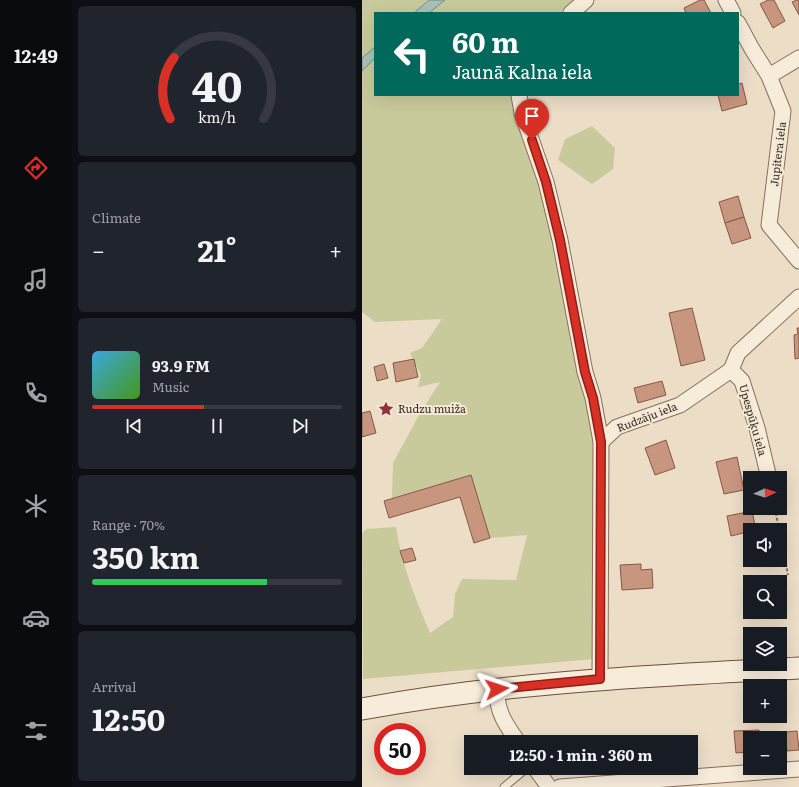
<!DOCTYPE html>
<html lang="en">
<head>
<meta charset="utf-8">
<style>
  body { margin:0; font-family:Literata,serif; background:#20242c; color:#f1f3f6; height:100vh; display:flex; flex-direction:column; font-size:15px; white-space:nowrap }
  * { box-sizing:border-box; margin:0 }
  p { font-size:13px; color:#9ea1a6 }
  .icon { flex:none; width:22px; height:22px; fill:none; stroke:currentColor; stroke-width:2; stroke-linecap:round; stroke-linejoin:round }
  .map { position:relative; flex:1; overflow:hidden }
  .side { display:flex; flex-direction:column; gap:6px; padding:6px; background:#0d0f14; width:290px }
  .side>* { flex:none }
  .guide { position:absolute; left:12px; top:12px; width:365px; height:84px; border-radius:0px; box-shadow:0 4px 16px #0002; background:#00695c; color:#fff; overflow:hidden }
  .needle { width:26px; rotate:86deg }
  .buttons { position:absolute; left:381px; top:471px; display:grid; gap:8px }
  .buttons a { display:grid; place-items:center; width:44px; height:44px; border-radius:0px; background:#171b24; box-shadow:0 4px 16px #0002; font-size:20px }
  .speed { position:absolute; left:12px; top:723px; display:flex; gap:8px; font-size:20px; font-weight:700; text-align:center }
  .speed>* { display:grid; place-content:center; width:52px; height:52px; border-radius:50%; background:#171b24; box-shadow:0 4px 16px #0002; line-height:1 }
  .speed .limit { border:6px solid #d22; background:#fff; color:#111 }
  .pin { position:absolute; display:grid; place-items:center; width:34px; height:34px; color:#fff; margin:-41px -17px; border-radius:50% 50% 50% 0; rotate:-45deg; box-shadow:0 0 4px #0007 }
  .pin .icon { rotate:45deg }
  .me { position:absolute; width:44px; margin:-22px; rotate:85deg; stroke-linejoin:round; filter:drop-shadow(0 0 3px #0008) }
  .turn { display:flex; align-items:center; gap:14px; height:84px; padding:0 12px; font-size:18px }
  .turn .icon { width:52px; height:52px; stroke-width:2.5 }
  .turn b { display:block; font-size:28px; line-height:34px }
  .big { font-size:30px; font-weight:700; line-height:1.1 }
  .side .tile { flex:1; display:flex; flex-direction:column; justify-content:center; gap:6px; min-width:0; padding:0 14px; border-radius:6px; background:#20242c }
  .side .dial { align-items:center; gap:0 }
  .dial svg { height:104px; overflow:visible; fill:none; stroke:#363941; stroke-width:7; stroke-linecap:round; text-anchor:middle }
  .dial text { fill:#f1f3f6; stroke:none }
  .song { display:flex; align-items:center; gap:12px }
  .cover { width:48px; height:48px; border-radius:6px; background:linear-gradient(135deg,hsl(200 70% 55%),hsl(100 70% 35%)) }
  .played { height:4px; border-radius:2px; background:linear-gradient(90deg,#d93025 45%,#363941 45%) }
  .keys { display:flex; justify-content:space-around; direction:ltr }
  .heat { display:flex; justify-content:space-between; align-items:center; font-size:22px; direction:ltr }
  .charge { height:6px; border-radius:3px; background:linear-gradient(90deg,#34c759 70%,#363941 0) }
  .trip { position:absolute; left:102px; top:735px; width:234px; height:40px; border-radius:0px; background:#171b24; box-shadow:0 4px 16px #0002; font-weight:700; line-height:40px; text-align:center }
  main { display:flex; flex:1; min-height:0 }
  .tab-bar { display:flex; flex-direction:column; width:72px; justify-content:space-around; align-items:center; background:#090b0e; color:#9ea1a6 }
  .tab-bar .icon { width:28px; height:28px }
  .tab-bar .active { color:#d93025 }
  .tab-bar b { font-size:18px; color:#f1f3f6 }
  .map>svg:first-child { display:block }
  .green { fill:#c9ca9b }
  .water { fill:#a8c0b7; stroke:#6f8e83 }
  .building { fill:#c8967f; stroke:#855844 }
  .lines { fill:none; stroke-linecap:round; stroke-linejoin:round }
  .lane-casing { stroke:#876f5d; stroke-width:9 }
  .street-casing { stroke:#876f5d; stroke-width:17 }
  .secondary-casing { stroke:#695140; stroke-width:23 }
  .path { stroke:#876f5d; stroke-width:2; stroke-dasharray:3 2; stroke-linecap:butt }
  .lane { stroke:#f7ecda; stroke-width:7 }
  .street { stroke:#f7ecda; stroke-width:15 }
  .secondary { stroke:#f7ecda; stroke-width:21 }
  .route-casing { stroke:#8d1f18; stroke-width:10 }
  .route { stroke:#d93025; stroke-width:7 }
  .labels { text-anchor:middle; stroke-width:4; stroke-linejoin:round; paint-order:stroke }
  .street-label { font-size:11px; fill:#382920; stroke:#f4e8d6 }
  .poi-label { font-size:11px; fill:#382920; stroke:#f4e8d6; text-anchor:start }
</style>
</head>
<body>
<main>
<nav class="tab-bar">
<b>12:49</b>
<svg class="icon active" aria-label="directions" viewBox="0 0 24 24"><path d="M12 3l9 9-9 9-9-9zM9 14v-3h6M13 9l2 2-2 2"/></svg>
<svg class="icon" aria-label="music" viewBox="0 0 24 24"><path d="M9 18V5l10-2v13"/><circle cx="6" cy="18" r="3"/><circle cx="16" cy="16" r="3"/></svg>
<svg class="icon" aria-label="phone" viewBox="0 0 24 24"><path d="M5 4h4l2 5-3 2q2 4 5 5l2-3 5 2v4C11 20 4 13 5 4z"/></svg>
<svg class="icon" aria-label="climate" viewBox="0 0 24 24"><path d="M12 3v18M4 7l16 10M4 17L20 7"/></svg>
<svg class="icon" aria-label="car" viewBox="0 0 24 24"><path d="M5 17H2v-5l4-1 3-4h7l3 4 3 1v5h-3M9 17h6M6 11h13"/><circle cx="7" cy="17" r="2"/><circle cx="17" cy="17" r="2"/></svg>
<svg class="icon" aria-label="filters" viewBox="0 0 24 24"><path d="M4 7h16M4 17h16"/><circle cx="9" cy="7" r="2"/><circle cx="15" cy="17" r="2"/></svg>
</nav>
<section class="side">
<div class="tile dial"><svg viewBox="0 0 100 80">
<path d="M14 69A42 42 0 1 1 86 69"/>
<path d="M14 69A42 42 0 0 1 17 22" stroke="#d93025"/>
<text x="50" y="56" font-size="32" font-weight="700">40</text>
<text x="50" y="72" font-size="11">km/h</text>
</svg></div>
<div class="tile"><p>Climate</p>
<div class="heat"><a>−</a><b class="big">21°</b><a>+</a></div>
</div>
<div class="tile">
<div class="song"><i class="cover"></i><div><b>93.9 FM</b><p>Music</p></div></div>
<div class="played"></div>
<div class="keys"><svg class="icon" aria-label="previous" viewBox="0 0 24 24"><path d="M18 5L8 12l10 7zM5 5v14"/></svg><svg class="icon" aria-label="pause" viewBox="0 0 24 24"><path d="M8 5v14M16 5v14"/></svg><svg class="icon" aria-label="next" viewBox="0 0 24 24"><path d="M6 5l10 7-10 7zM19 5v14"/></svg></div>
</div>
<div class="tile"><p>Range · 70%</p><b class="big">350 km</b><div class="charge"></div></div>
<div class="tile"><p>Arrival</p><b class="big">12:50</b></div>
</section>
<div class="map">
<svg width="437" height="787" viewBox="0 0 437 787">
  <rect width="100%" height="100%" fill="#ecddc7"/>
  <g class="green">
    <polygon points="0,0 67,0 52,13 13,13 13,47 0,58"/>
    <polygon points="83,0 219,0 204,13 67,13"/>
    <path d="M13 58V95H150L188 218 226 401 233 473 232 659 1 679 0 534 4 529 34 527C40 565 53 598 68 633L91 617 93 594 100 579 154 580 165 535 128 538 109 475 30 498 31 463 57 415 78 382 56 387 59 375 48 353 60 348 80 319 13 322 0 312V71Z"/>
    <polygon points="230,126 253,148 251,169 230,184 196,160 203,139"/>
  </g>
  <g class="water">
    <polygon points="67,0 83,0 67,13 52,13"/>
    <polygon points="13,47 13,58 0,71 0,58"/>
  </g>
  <g class="building">
    <polygon points="338,0 342,0 349,13 324,13 322,8"/>
    <polygon points="406,0 412,0 423,21 411,28 398,4"/>
    <polygon points="435,0 437,0 437,15 430,2"/>
    <polygon points="380,83 385,104 360,111 356,95 376,95 376,84"/>
    <polygon points="376,196 382,217 363,223 357,202"/>
    <polygon points="382,217 389,238 370,244 363,223"/>
    <polygon points="330,308 343,360 319,366 307,313"/>
    <polygon points="435,328 437,328 437,358 433,359 432,335 436,334"/>
    <polygon points="52,359 56,377 34,382 31,363"/>
    <polygon points="22,364 26,378 15,381 12,367"/>
    <polygon points="300,381 304,395 276,403 272,388"/>
    <polygon points="8,411 14,433 0,437 0,413"/>
    <polygon points="304,440 313,468 293,475 283,448"/>
    <polygon points="375,457 382,490 362,494 354,462"/>
    <polygon points="109,475 128,538 112,543 98,497 27,518 22,501"/>
    <polygon points="390,511 394,530 369,536 365,516"/>
    <polygon points="50,548 54,560 42,563 38,551"/>
    <polygon points="279,564 279,570 290,569 291,588 260,590 258,565"/>
    <polygon points="397,730 398,738 388,738 388,752 374,753 372,731"/>
    <polygon points="435,731 437,750 425,751 423,732"/>
  </g>
  <g class="lines">
    <g class="lane-casing">
      <polyline id="lane" points="142,787 165,768"/>
    </g>
    <g class="street-casing">
      <g id="street">
        <polyline points="364,0 371,13"/>
        <polyline points="209,13 224,0"/>
        <polyline points="376,23 390,49 407,76 421,111 407,225 437,261"/>
        <polyline points="407,76 437,58"/>
        <polyline points="157,95 160,113 184,182 198,240 223,372 231,398 239,442 238,679"/>
        <polyline points="369,370 380,381 395,428 406,474"/>
        <polyline points="239,442 255,427 318,405 369,370 376,353 437,297"/>
        <path d="M135 689C134 711 144 725 156 742"/>
        <polyline points="173,768 187,787"/>
        <polyline points="198,787 437,769"/>
      </g>
    </g>
    <g class="secondary-casing">
      <path id="secondary" d="M0 709C144 682 291 676 437 668"/>
    </g>
    <g class="path">
      <polyline points="413,508 417,530"/>
      <polyline points="418,534 426,575"/>
    </g>
    <use href="#lane" class="lane"/>
    <use href="#street" class="street"/>
    <use href="#secondary" class="secondary"/>
  </g>
  <g class="lines">
    <g class="route-casing">
      <polyline id="route" points="135,689 238,679 239,442 231,398 223,372 198,240 184,182 170,140"/>
    </g>
    <use href="#route" class="route"/>
  </g>
  <defs>
    <g id="sight-bare" transform="scale(1.2)"><path d="M0-6L1.8-2.2L6-1.7L2.9 1.2L3.7 5.4L0 3.3L-3.7 5.4L-2.9 1.2L-6-1.7L-1.8-2.2Z" fill="#92313b" stroke="#f4e8d6" stroke-width="2.5" paint-order="stroke"/></g>
  </defs>
  <g fill-rule="evenodd">
    <use href="#sight-bare" x="24" y="409"/>
  </g>
  <g class="labels">
    <g class="street-label">
      <text transform="translate(416 154) rotate(-83)" y="4">Jupitera iela</text>
      <text transform="translate(285 417) rotate(-21)" y="4">Rudzāju iela</text>
      <text transform="translate(391 420) rotate(74)" y="4">Upespūķu iela</text>
    </g>
    <g class="poi-label">
      <text x="36" y="413">Rudzu muiža</text>
    </g>
  </g>
</svg>
<div class="buttons">
<a><svg class="needle" viewBox="-14 -14 28 28"><path d="M0-13l5 13h-10z" fill="#e53935"/><path d="M0 13l5-13h-10z" fill="#9ea1a6"/></svg></a>
<a><svg class="icon" aria-label="sound" viewBox="0 0 24 24"><path d="M4 9h4l5-4v14l-5-4H4zM17 9q2 3 0 6"/></svg></a>
<a><svg class="icon" aria-label="search" viewBox="0 0 24 24"><circle cx="10" cy="10" r="6"/><path d="M15 15l6 6"/></svg></a>
<a><svg class="icon" aria-label="layers" viewBox="0 0 24 24"><path d="M12 4l9 5-9 5-9-5zM3 14l9 5 9-5"/></svg></a>
<a>+</a>
<a>−</a>
</div>
<div class="speed"><div class="limit">50</div></div>
<div class="pin" style="left:170px;top:140px;background:#d93025"><svg class="icon" aria-label="arrive" viewBox="0 0 24 24"><path d="M6 21V4h12l-3 4 3 4H6"/></svg></div>
<svg class="me" style="left:135px;top:689px" viewBox="-20 -20 40 40"><path d="M0-17L14 15 0 8-14 15z" fill="#d93025" stroke="#fff" stroke-width="4"/></svg>
<div class="trip">12:50 · 1 min · 360 m</div>
<div class="guide">
<div class="turn"><svg class="icon" aria-label="left" viewBox="0 0 24 24"><path d="M17 20v-9H6M10 6l-5 5 5 5"/></svg><div><b>60 m</b>Jaunā Kalna iela</div></div>
</div>
</div>
</main>
</body>
</html>
